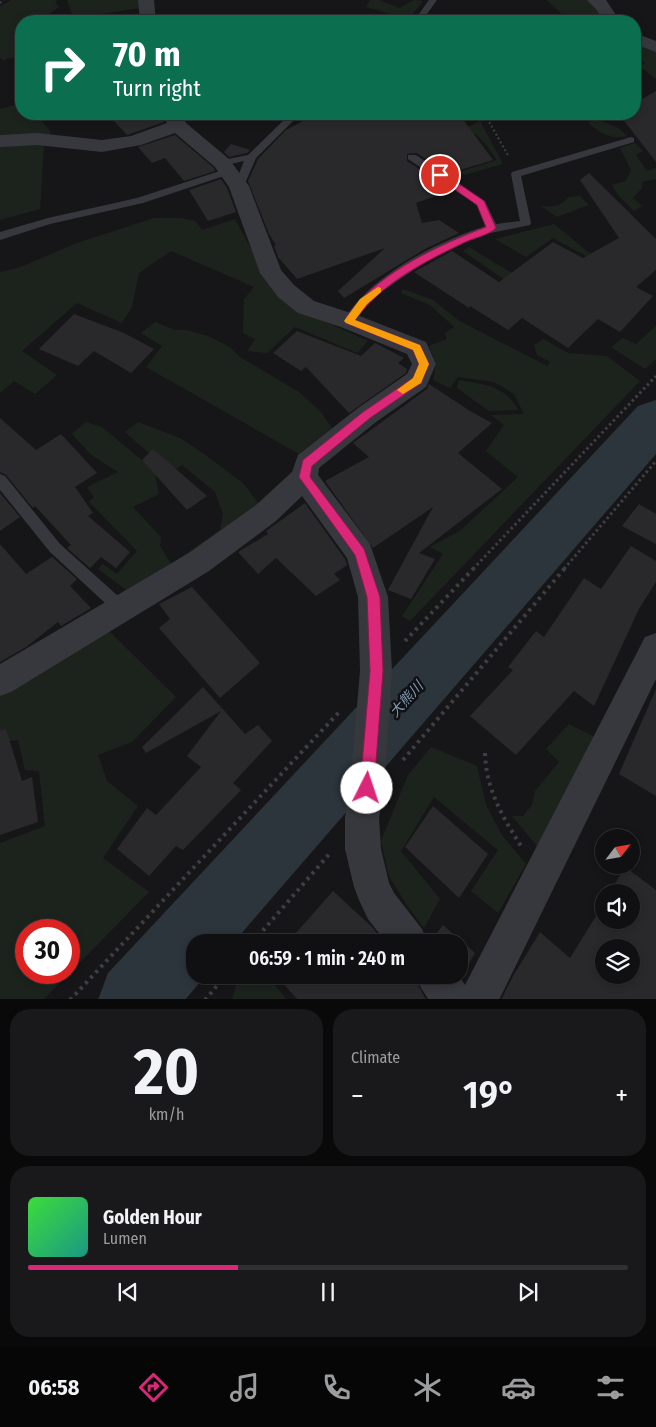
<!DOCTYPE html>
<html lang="en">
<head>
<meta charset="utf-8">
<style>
  body { margin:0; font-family:"Fira Sans Condensed","Noto Sans JP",sans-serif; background:#19191b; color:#f1f3f6; height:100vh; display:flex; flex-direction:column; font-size:19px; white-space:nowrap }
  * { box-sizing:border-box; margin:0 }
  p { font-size:16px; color:#9c9d9f }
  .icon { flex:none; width:28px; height:28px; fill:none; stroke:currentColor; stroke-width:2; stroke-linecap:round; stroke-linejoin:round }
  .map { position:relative; height:999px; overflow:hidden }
  .drawer { display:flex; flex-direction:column; gap:10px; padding:10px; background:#09090a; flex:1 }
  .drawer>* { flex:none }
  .hud { position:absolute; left:15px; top:15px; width:626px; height:105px; border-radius:20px; box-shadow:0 2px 8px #0003,0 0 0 1px #303032; background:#0b6e4f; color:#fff; overflow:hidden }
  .needle { width:32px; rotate:59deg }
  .buttons { position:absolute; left:595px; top:829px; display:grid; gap:10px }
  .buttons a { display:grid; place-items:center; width:45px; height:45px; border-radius:50%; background:#101012; box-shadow:0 2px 8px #0003,0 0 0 1px #303032; font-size:25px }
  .speed { position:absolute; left:15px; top:919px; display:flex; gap:10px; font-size:25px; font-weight:700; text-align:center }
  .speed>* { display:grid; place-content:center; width:65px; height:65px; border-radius:50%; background:#101012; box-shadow:0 2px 8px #0003,0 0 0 1px #303032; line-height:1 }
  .speed .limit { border:8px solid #d22; background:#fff; color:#111 }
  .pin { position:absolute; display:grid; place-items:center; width:42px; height:42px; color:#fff; margin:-21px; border:2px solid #fff; border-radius:50%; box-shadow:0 1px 5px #0007 }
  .me { position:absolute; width:55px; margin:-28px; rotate:4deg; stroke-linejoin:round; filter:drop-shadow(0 0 4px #0008) }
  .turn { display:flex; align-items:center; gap:18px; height:105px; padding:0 15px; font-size:22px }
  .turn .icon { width:65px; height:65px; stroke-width:2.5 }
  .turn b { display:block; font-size:35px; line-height:42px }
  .big { font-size:38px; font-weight:600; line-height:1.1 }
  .drawer .card { flex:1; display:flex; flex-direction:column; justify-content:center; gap:8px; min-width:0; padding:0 18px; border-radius:20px; background:#19191b }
  .drawer .dial { align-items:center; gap:0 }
  .dial b { font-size:65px; line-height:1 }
  .song { display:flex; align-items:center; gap:15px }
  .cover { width:60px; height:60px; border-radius:8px; background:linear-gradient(135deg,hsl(120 70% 55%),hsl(170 70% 35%)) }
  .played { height:5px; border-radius:2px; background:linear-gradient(90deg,#db2777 35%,#303032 35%) }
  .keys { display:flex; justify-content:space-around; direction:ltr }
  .heat { display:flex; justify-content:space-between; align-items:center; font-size:28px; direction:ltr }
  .drawer .tiles { flex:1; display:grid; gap:10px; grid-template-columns:1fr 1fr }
  .card:last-child { grid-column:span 2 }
  .trip { position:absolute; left:186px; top:934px; width:282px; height:50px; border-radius:20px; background:#101012; box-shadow:0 2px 8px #0003,0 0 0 1px #303032; font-weight:600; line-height:50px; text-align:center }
  .menu { display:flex; height:80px; justify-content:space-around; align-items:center; background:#060607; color:#9c9d9f }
  .menu .icon { width:35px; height:35px }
  .menu .selected { color:#db2777 }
  .menu b { font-size:22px; color:#f1f3f6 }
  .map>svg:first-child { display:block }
  .green { fill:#1c231d; fill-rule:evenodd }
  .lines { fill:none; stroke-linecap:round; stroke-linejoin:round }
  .river { fill:#2c353c; fill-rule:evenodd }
  .building { fill:#29292c; fill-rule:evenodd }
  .path-far2 { stroke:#3d3f44; stroke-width:2; stroke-dasharray:2 2.5; stroke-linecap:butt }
  .path-far1 { stroke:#3d3f44; stroke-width:3; stroke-dasharray:2.5 3; stroke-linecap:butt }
  .path { stroke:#3d3f44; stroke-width:4; stroke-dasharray:3 4.5; stroke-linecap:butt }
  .lane { fill:#37383d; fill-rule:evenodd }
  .street { fill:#37383d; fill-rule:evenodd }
  .route { fill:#db2777; stroke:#8e194d }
  .slow { fill:#f59e0b }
  .labels { text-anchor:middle; stroke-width:5; stroke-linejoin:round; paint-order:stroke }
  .water-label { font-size:14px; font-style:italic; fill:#7f9bb3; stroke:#111113 }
</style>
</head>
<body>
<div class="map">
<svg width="656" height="1000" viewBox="0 0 656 1000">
  <rect width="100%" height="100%" fill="#161618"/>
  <g class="green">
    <polygon points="11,0 57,0 55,2 59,7 45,17 47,21 21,21 21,56 2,60 0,57 0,6"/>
    <polygon points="67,0 138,0 141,8 74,18"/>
    <polygon points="370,0 379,0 399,8 414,0 423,1 409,19 366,7"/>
    <polygon points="547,0 589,0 599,7 607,21 569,21"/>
    <polygon points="635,41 656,50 656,79 639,66 645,63 635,55"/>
    <path d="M21 103V114C37 114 43 121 52 134L0 135V109Z"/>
    <path d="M602 114H612L602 121 620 129 627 136C610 140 601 133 588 123Z"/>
    <path d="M480 121 503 164 464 175 459 172 497 160C487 146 481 134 464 129Z"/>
    <polygon points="635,143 643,151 636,155 647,171 656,168 656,179 642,182 642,188 633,198 642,206 634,211 619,196 612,185 626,181 631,170 620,148"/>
    <polygon points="44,144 40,209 0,220 0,146"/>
    <path d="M580 196 589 205 557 217 541 206C553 207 560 207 569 197Z"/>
    <polygon points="154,218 181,218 195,221 202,230 235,219 265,275 304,312 368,341 357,353 295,327 267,353 247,351 255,339 243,333 244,299 254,287 171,251 139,273 132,307 122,323 77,303 22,351 57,375 35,394 14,381 0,393 0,272 18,268 77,243"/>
    <polygon points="554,224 608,268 553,238 526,257 495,239"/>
    <polygon points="469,247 510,272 532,279 537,302 463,251"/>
    <polygon points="403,289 433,300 458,320 547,366 550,362 537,355 534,345 543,339 568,353 607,356 640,381 410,621 402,616 443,554 430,547 461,530 518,477 486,451 504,425 491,415 524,414 514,394 494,382 458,377 450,388 433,380 436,364 429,346 447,339 445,333 454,327 430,305 401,293"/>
    <polygon points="155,322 175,330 186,330 208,336 230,347 240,357 299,392 321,412 332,428 299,454 146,367 162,346 141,333"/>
    <polygon points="656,326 656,359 645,369 611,347 623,338 636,344"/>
    <path d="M459 380C485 385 505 385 518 410L489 411 457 388Z"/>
    <polygon points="86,422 102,427 154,470 159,494 133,507 161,537 160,546 171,564 220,530 223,514 215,492 182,465 170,472 125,432 138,422 180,438 207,456 244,484 262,508 132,594 98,569 103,564 117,574 137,551 89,502 94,497 87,487 118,472 90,454 72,434"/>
    <path d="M107 629 176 697 132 742 98 755 107 781 138 806 103 858 149 892 44 999 0 1000V843L45 826 39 771 25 770 18 740 0 742V696ZM26 930H69V972H26Z"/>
    <polygon points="569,724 595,737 542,852 512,816 523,816 532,805 535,791 559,762 546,749"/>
    <polygon points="431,747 477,766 486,805 502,835 526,864 498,913 471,891 498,850 434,797 401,851 440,899 424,928 406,904 389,876 381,841 408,775"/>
    <polygon points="241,975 274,975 271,980 286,999 232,999 238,979"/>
  </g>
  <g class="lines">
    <polygon class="river" points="656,400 656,454 234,942 195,942 195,975 206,975 185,1000 98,1000 108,973 638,406"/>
  </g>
  <g class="building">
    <polygon points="656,91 656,162 619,114 635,114 635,103"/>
    <polygon points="141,114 161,114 164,122 127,135 113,120"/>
    <polygon points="316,114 459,114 493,160 447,174 417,153 407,154 407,161 433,178 431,178 441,185 436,188 444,193 416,203 422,223 439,220 459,233 425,249 344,298 338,291 385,248 297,279 278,257 274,246 276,245 269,234 248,181 258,159 286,130"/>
    <polygon points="175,135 214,168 215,171 184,181 165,158 152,163 138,147"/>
    <polygon points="231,144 250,150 247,153 229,157 224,152"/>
    <polygon points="589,173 656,239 656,270 636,287 653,296 620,332 598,319 568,348 522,318 508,330 470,306 469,308 414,272 452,251 499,282 553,242 583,258 619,238 580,180"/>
    <polygon points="221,179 227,188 236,212 208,221 189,190"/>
    <polygon points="74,314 124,333 154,349 131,373 94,351 78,366 39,349"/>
    <polygon points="297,331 361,356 375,343 404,358 398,363 407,369 406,373 349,413 306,367 301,371 273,353"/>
    <polygon points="429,384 470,411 492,423 458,453 502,489 419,553 435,559 411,599 388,590 433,507 373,548 325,481 369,457 353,443 427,389"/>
    <polygon points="0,418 36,450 61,434 97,473 75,487 93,513 88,516 130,552 116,568 101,557 90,568 67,548 71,545 35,506 33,508 6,475 0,472"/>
    <polygon points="153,449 207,496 187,510 142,460"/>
    <polygon points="0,493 20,517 0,531"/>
    <polygon points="305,503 345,559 347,565 334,574 340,580 316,596 276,558 258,574 238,552 268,534 266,531"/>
    <polygon points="639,504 656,514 656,544 622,526"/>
    <polygon points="0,544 26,574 52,557 77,579 70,586 91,608 61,626 58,622 26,647 0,662"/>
    <polygon points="631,546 656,561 656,582 639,609 594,706 574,691 516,755 470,716 513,670 508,667 536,631 544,637 584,578 601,589"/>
    <polygon points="192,587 260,663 220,698 159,628 170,619 159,604"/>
    <polygon points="203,687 245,734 258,725 272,741 233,783 241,790 183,850 176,846 149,876 117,849 147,808 156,815 201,767 187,756 221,711 146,753 142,747"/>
    <polygon points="656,689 656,796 619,774"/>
    <polygon points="6,729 22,781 32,777 38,822 0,835 0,730"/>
    <polygon points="433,806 488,854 459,898 405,847"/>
    <path d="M625 867 656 890V1000H501L513 976 540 932 570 958 604 903V920H631V892H610ZM604 948H631V975H604Z"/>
    <polygon points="333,891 372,927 384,942 288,942"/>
    <polygon points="443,925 475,953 463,974 460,973 460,942 430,942"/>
    <polygon points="284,975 413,975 426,1000 298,1000 280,980"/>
  </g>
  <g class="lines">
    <g class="path-far2">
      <polyline points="0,3 4,0"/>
      <polyline points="487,118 509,157"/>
    </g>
    <g class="path-far1">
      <polyline points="473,569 656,376"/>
      <polyline points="564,569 656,461"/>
    </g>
    <g class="path">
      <polyline points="405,641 474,568"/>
      <path d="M485 753C486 789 502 816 521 846"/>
      <polyline points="403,760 565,568"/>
      <polyline points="253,942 331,852"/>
      <polyline points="70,1000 341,710"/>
      <polyline points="205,1000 226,975"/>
    </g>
    <g class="lane">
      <polygon points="429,0 437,0 422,21 414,21"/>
      <polygon points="290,114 300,114 256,158 243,188 235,188 234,186 244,161 222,166 217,163 218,161 248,155"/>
      <path d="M631 137 634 138V142L521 176 531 223 530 225 481 235 427 261 378 294 367 305 353 324H345L343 321C371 275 436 242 486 226L477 205 408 159V155H416L485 201 496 224 520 221 511 174 512 172Z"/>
      <polygon points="229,168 233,169 233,173 143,203 50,224 0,240 0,232 48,218 137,198"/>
      <polygon points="0,474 5,476 60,544 127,604 129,609 127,614 122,616 117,614 50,552 0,490"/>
    </g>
    <g class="street">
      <polygon points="138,0 154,0 156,21 140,21"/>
      <polygon points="587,0 606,0 620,21 604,21 596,9"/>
      <polygon points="635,33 656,41 656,52 635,44"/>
      <polygon points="163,114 181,114 186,123 229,159 249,186 281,270 294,285 314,301 357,315 426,342 436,364 426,387 376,422 319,468 318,475 370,544 388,597 392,671 384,788 379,818 381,849 389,883 394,893 422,929 427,942 386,942 368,919 359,900 354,887 345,849 345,818 350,788 360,671 358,597 347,558 302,496 276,521 209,571 11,692 0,696 0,664 189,553 256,505 292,472 298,455 358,408 407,374 412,364 407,354 341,327 298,313 278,297 260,273 229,187 215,167 175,133 141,145 102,152 37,145 0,147 0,135 37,133 102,140 131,136 167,123"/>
      <polygon points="656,633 656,679 499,1000 429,1000 421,988 415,975 458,975 465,985 645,637"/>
    </g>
  </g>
  <path class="route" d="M437 173H443L484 201 496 228C488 236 472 238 461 244 422 263 381 284 355 320L420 345 429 364 421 383 370 418 312 466 310 477 364 549 380 597 383 671 374 788 372 793 367 795 362 793 360 788 370 671 367 597 355 555 299 477 303 460 363 412 413 378 419 364 413 350 346 323C344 318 348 315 352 310 382 271 441 244 486 227L477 205 437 177Z"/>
  <polygon class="slow" points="378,287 381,288 381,292 367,304 355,320 420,345 429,364 421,383 403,394 397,390 413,378 419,364 413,350 346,323 344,321 360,299"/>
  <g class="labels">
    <g class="water-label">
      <text transform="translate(406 699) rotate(-48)" y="5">大熊川</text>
    </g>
  </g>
</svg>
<div class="buttons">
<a><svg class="needle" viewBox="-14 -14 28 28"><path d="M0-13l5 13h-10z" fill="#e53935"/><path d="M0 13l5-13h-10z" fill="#9c9d9f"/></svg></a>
<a><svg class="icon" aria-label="sound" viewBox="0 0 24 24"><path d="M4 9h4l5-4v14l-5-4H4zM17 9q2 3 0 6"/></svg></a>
<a><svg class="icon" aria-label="layers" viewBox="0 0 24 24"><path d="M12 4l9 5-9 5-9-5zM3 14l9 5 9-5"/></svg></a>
</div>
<div class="speed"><div class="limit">30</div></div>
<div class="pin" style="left:440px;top:175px;background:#d93025"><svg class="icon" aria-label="arrive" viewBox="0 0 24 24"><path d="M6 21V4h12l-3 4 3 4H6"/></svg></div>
<svg class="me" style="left:367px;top:788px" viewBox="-20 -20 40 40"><circle r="19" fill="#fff"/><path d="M0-13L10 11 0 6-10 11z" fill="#db2777"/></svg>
<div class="trip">06:59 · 1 min · 240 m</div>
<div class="hud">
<div class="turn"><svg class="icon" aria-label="right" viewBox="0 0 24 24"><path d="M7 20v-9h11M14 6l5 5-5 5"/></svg><div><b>70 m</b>Turn right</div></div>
</div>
</div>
<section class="drawer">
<div class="tiles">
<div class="card dial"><b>20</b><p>km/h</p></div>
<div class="card"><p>Climate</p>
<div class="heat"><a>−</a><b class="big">19°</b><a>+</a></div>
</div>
<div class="card">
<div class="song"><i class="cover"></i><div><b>Golden Hour</b><p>Lumen</p></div></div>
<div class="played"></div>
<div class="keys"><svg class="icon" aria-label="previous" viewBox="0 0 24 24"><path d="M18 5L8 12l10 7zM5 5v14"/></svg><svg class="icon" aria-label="pause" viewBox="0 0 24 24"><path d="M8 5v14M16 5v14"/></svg><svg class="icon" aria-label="next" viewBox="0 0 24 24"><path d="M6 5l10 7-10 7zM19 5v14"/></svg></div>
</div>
</div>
</section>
<nav class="menu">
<b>06:58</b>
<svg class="icon selected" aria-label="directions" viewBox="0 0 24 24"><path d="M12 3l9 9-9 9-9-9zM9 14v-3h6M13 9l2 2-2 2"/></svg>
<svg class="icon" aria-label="music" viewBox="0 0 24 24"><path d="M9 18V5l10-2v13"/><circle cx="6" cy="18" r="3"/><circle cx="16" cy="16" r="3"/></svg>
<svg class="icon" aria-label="phone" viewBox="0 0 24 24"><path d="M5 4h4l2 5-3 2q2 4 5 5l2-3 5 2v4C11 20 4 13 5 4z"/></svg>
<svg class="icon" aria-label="climate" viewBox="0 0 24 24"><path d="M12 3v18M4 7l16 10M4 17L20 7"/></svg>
<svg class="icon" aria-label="car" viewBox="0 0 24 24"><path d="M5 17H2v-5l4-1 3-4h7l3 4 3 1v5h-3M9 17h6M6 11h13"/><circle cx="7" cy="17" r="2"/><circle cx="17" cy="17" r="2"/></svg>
<svg class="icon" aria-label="filters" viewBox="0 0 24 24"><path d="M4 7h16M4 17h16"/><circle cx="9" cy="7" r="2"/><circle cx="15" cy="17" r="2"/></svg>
</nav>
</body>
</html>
